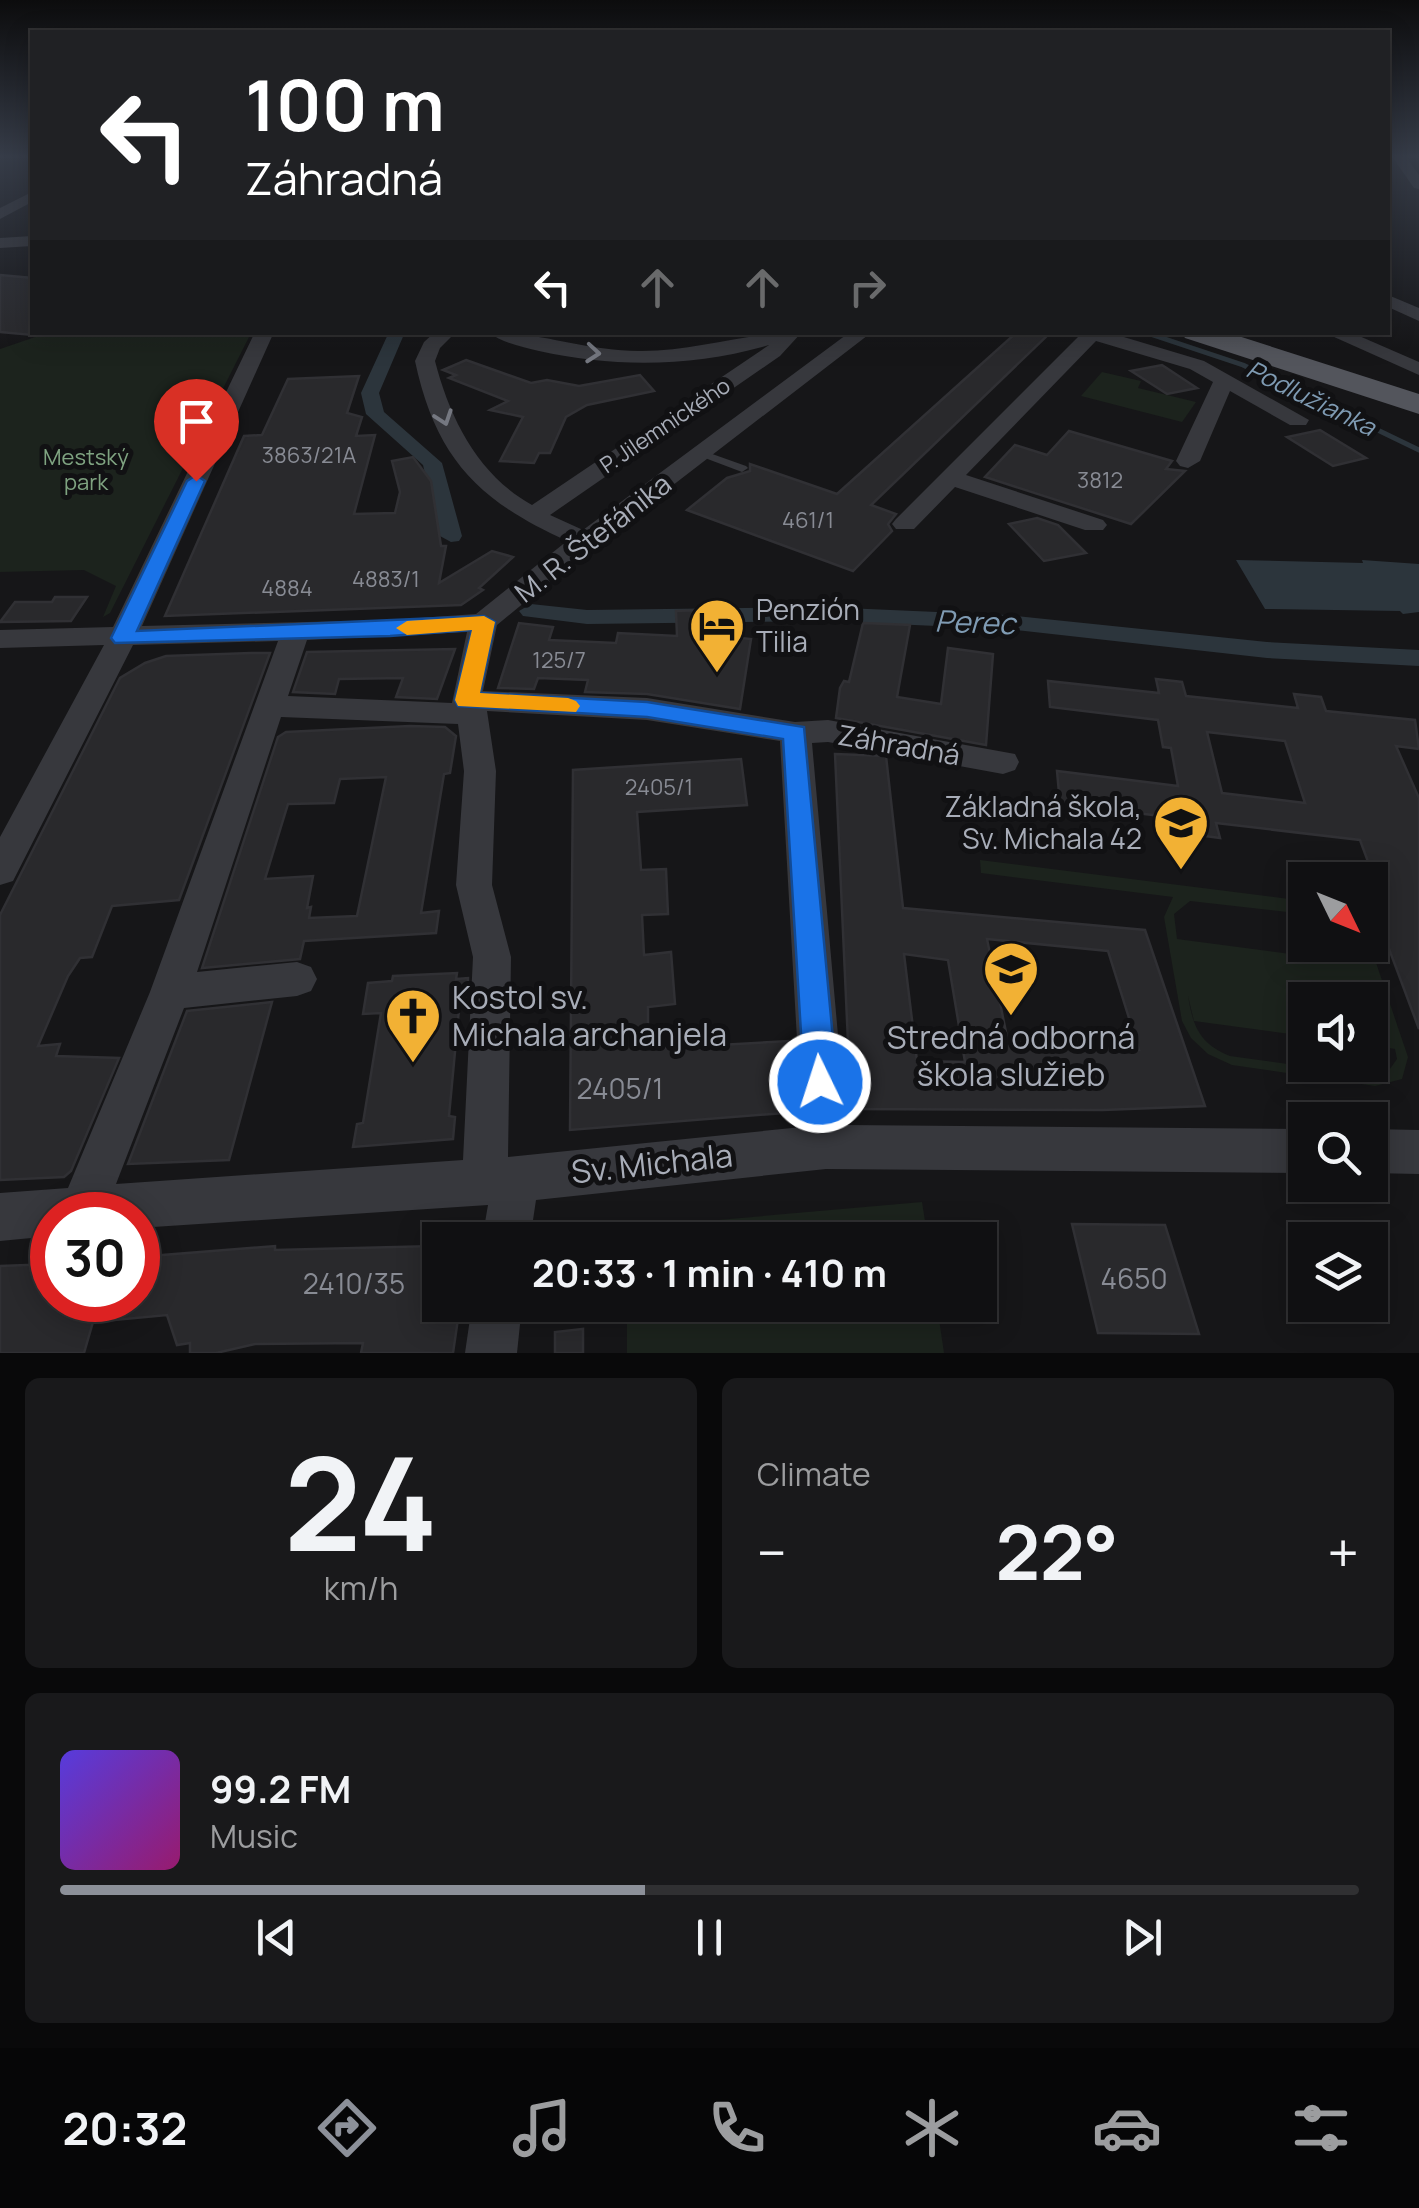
<!DOCTYPE html>
<html lang="en">
<head>
<meta charset="utf-8">
<style>
  body { margin:0; font-family:Manrope,sans-serif; background:#19191b; color:#f1f3f6; height:100vh; display:flex; flex-direction:column; font-size:38px; white-space:nowrap }
  * { box-sizing:border-box; margin:0 }
  p { font-size:32px; color:#9c9d9f }
  .icon { flex:none; width:55px; height:55px; fill:none; stroke:currentColor; stroke-width:2; stroke-linecap:round; stroke-linejoin:round }
  .map { position:relative; height:1353px; overflow:hidden }
  .side { display:flex; flex-direction:column; gap:25px; padding:25px; background:#09090a; flex:1 }
  .side>* { flex:none }
  .guide { position:absolute; left:30px; top:30px; width:1360px; height:305px; border-radius:0px; box-shadow:0 5px 25px #0003,0 0 0 2px #303032; background:#202124; color:#fff; overflow:hidden }
  .needle { width:65px; rotate:133deg }
  .buttons { position:absolute; left:1288px; top:862px; display:grid; gap:20px }
  .buttons a { display:grid; place-items:center; width:100px; height:100px; border-radius:0px; background:#101012; box-shadow:0 5px 25px #0003,0 0 0 2px #303032; font-size:50px }
  .speed { position:absolute; left:30px; top:1192px; display:flex; gap:20px; font-size:50px; font-weight:700; text-align:center }
  .speed>* { display:grid; place-content:center; width:130px; height:130px; border-radius:50%; background:#101012; box-shadow:0 5px 25px #0003,0 0 0 2px #303032; line-height:1 }
  .speed .limit { border:15px solid #d22; background:#fff; color:#111 }
  .pin { position:absolute; display:grid; place-items:center; width:85px; height:85px; color:#fff; margin:-102px -42px; border-radius:50% 50% 50% 0; rotate:-45deg; box-shadow:0 0 10px #0007 }
  .pin .icon { rotate:45deg }
  .me { position:absolute; width:110px; margin:-55px; rotate:356deg; stroke-linejoin:round; filter:drop-shadow(0 0 8px #0008) }
  .turn { display:flex; align-items:center; gap:35px; height:210px; padding:0 50px; font-size:45px }
  .turn .icon { width:130px; height:130px; stroke-width:2.5 }
  .turn b { display:block; font-size:70px; line-height:85px }
  .lanes { display:flex; align-items:center; height:95px; padding:0 50px; background:#0003; justify-content:center; gap:50px; direction:ltr }
  .lanes .off { opacity:.35 }
  .big { font-size:75px; font-weight:700; line-height:1.1 }
  .side .tile { flex:1; display:flex; flex-direction:column; justify-content:center; gap:15px; min-width:0; padding:0 35px; border-radius:15px; background:#19191b }
  .side .dial { align-items:center; gap:0 }
  .dial b { font-size:130px; line-height:1 }
  .song { display:flex; align-items:center; gap:30px }
  .cover { width:120px; height:120px; border-radius:15px; background:linear-gradient(135deg,hsl(250 70% 55%),hsl(320 70% 35%)) }
  .played { height:10px; border-radius:5px; background:linear-gradient(90deg,#8c9099 45%,#303032 45%) }
  .keys { display:flex; justify-content:space-around; direction:ltr }
  .heat { display:flex; justify-content:space-between; align-items:center; font-size:55px; direction:ltr }
  .side .tiles { flex:1; display:grid; gap:25px; grid-template-columns:1fr 1fr }
  .tile:last-child { grid-column:span 2 }
  .trip { position:absolute; left:422px; top:1222px; width:575px; height:100px; border-radius:0px; background:#101012; box-shadow:0 5px 25px #0003,0 0 0 2px #303032; font-weight:700; line-height:100px; text-align:center }
  .tabs { display:flex; height:160px; justify-content:space-around; align-items:center; background:#060607; color:#9c9d9f }
  .tabs .icon { width:70px; height:70px }
  .tabs .on { color:#8c9099 }
  .tabs b { font-size:45px; color:#f1f3f6 }
  .map>svg:first-child { display:block }
  .green { fill:#1c231d; fill-rule:evenodd }
  .water { fill:#2c353c }
  .lines { fill:none; stroke-linecap:round; stroke-linejoin:round }
  .stream { stroke:#2c353c; stroke-width:5 }
  .canal { fill:#2c353c; fill-rule:evenodd }
  .building { fill:#29292c; stroke:#303034; stroke-width:2.5; fill-rule:evenodd }
  .lane { fill:#37383d; fill-rule:evenodd }
  .street { fill:#37383d; fill-rule:evenodd }
  .primary { fill:#53555c; fill-rule:evenodd }
  .oneway { stroke:#757881 }
  .route { fill:#1a73e8; stroke:#114b97; stroke-width:2.5 }
  .slow { fill:#f59e0b }
  .labels { text-anchor:middle; stroke-width:10; stroke-linejoin:round; paint-order:stroke }
  .far-street-label { font-size:22px; fill:#a8adb8; stroke:#111113 }
  .number-label { font-size:22px; fill:#888b94 }
  .far-park-label { font-size:22px; fill:#7fa381; stroke:#111113 }
  .far-water-label { font-size:25px; font-style:italic; fill:#7f9bb3; stroke:#111113 }
  .street-label { font-size:28px; fill:#a8adb8; stroke:#111113 }
  .poi-label { font-size:28px; fill:#a8adb8; stroke:#111113; text-anchor:start }
  .near-number-label { font-size:28px; fill:#888b94 }
  .water-label { font-size:30px; font-style:italic; fill:#7f9bb3; stroke:#111113 }
  .near-poi-label { font-size:32px; fill:#a8adb8; stroke:#111113; text-anchor:start }
  .near-street-label { font-size:32px; fill:#a8adb8; stroke:#111113 }
</style>
</head>
<body>
<div class="map">
<svg width="1419" height="1353" viewBox="0 0 1419 1353">
  <rect width="100%" height="100%" fill="#161618"/>
  <g class="green">
    <polygon points="47,333 251,333 110,613 103,617 116,586 84,570 0,572 0,349"/>
    <polygon points="1102,372 1141,381 1138,388 1196,402 1182,422 1081,396"/>
    <path d="M980 860 1305 901V914L1190 901 1174 914 1177 939 1366 964 1360 945H1370L1408 1057 1402 1079 1375 1086 1232 1065 1208 1054 1191 1038 1182 1021 1164 917 1173 897 981 873ZM1188 996 1194 1021 1305 1036V1000H1370V1045L1395 1049 1397 1059 1387 1073 1374 1076 1230 1056C1200 1044 1193 1027 1188 996Z"/>
    <polygon points="922,1202 928,1240 626,1240 626,1228"/>
    <polygon points="627,1305 937,1305 944,1353 627,1353"/>
  </g>
  <polygon class="water" points="1236,560 1363,563 1362,560 1419,564 1419,612 1403,614 1400,611 1265,609"/>
  <g class="lines">
    <polyline class="stream" points="1144,332 1243,365 1419,450"/>
    <g class="canal">
      <polygon points="389,332 405,332 379,393 384,412 442,463 462,536 459,541 451,542 440,536 423,465 366,414 361,393"/>
      <polygon points="531,604 587,610 822,607 1006,615 1267,642 1419,650 1419,666 1267,658 1006,629 822,621 587,624 523,616 519,611"/>
    </g>
  </g>
  <g class="building">
    <polygon points="0,275 32,278 32,335 0,332"/>
    <polygon points="1017,332 1051,332 871,505 896,514 888,524 892,531 853,571 687,510 727,478 750,471 750,464 837,494"/>
    <polygon points="466,360 531,383 547,380 579,386 640,375 654,391 587,405 566,417 550,453 539,453 534,463 500,461 523,417 490,410 508,401 449,378 456,375 443,370"/>
    <polygon points="1162,365 1197,388 1167,394 1131,371"/>
    <polygon points="359,376 347,413 362,417 356,436 375,435 354,514 395,513 400,492 392,461 413,457 431,481 441,546 446,546 439,583 492,551 513,557 479,588 483,590 461,605 165,616 244,436 262,435 288,379"/>
    <polygon points="1320,430 1366,458 1333,466 1287,437"/>
    <polygon points="1069,431 1172,461 1166,469 1185,471 1131,524 985,477 1015,445 1047,455"/>
    <polygon points="1037,518 1058,525 1086,553 1044,561 1009,524"/>
    <polygon points="55,597 87,597 71,621 0,622 15,602 52,602"/>
    <polygon points="728,609 731,637 751,639 740,709 647,694 585,692 588,680 538,678 534,689 498,688 519,623 553,627 549,640 616,643 618,633 677,636 676,611"/>
    <polygon points="863,623 910,625 897,697 941,704 948,648 993,654 986,745 836,718 840,688 844,681 849,682"/>
    <polygon points="455,649 437,699 396,697 403,678 339,679 335,694 293,692 307,652"/>
    <polygon points="251,653 270,653 179,900 112,906 92,957 80,958 68,976 38,1046 60,1044 56,1056 119,1058 71,1171 64,1177 0,1180 0,915 120,678 145,663 166,656"/>
    <path d="M1156 679 1182 682 1186 696 1298 708 1294 694 1321 697 1326 711 1415 720 1419 749 1396 746 1419 798V1029L1370 898V867L1360 840 1216 823 1220 838 1189 834 1186 819 1060 804 1057 771 1178 786 1171 748 1163 747 1158 720 1050 707 1048 681 1159 693ZM1207 732 1285 741 1305 803 1222 793Z"/>
    <path d="M410 726 445 727 456 736 450 773 444 774 421 913 439 911 436 933 304 941 300 959 202 968 278 737 286 732ZM386 777 357 916 309 918 311 907 307 908 313 876 265 879 288 804 334 803 340 779Z"/>
    <path d="M835 754 886 756 903 908 1145 930 1205 1106 1103 1110 851 1109ZM987 939 1108 951 1139 1050 1008 1042ZM904 954 948 960 965 1062 917 1061Z"/>
    <polygon points="741,759 747,805 637,812 641,870 666,869 668,914 642,915 644,955 671,952 675,1004 648,1007 648,1049 789,1041 797,1112 570,1130 573,770"/>
    <polygon points="457,973 456,979 468,978 467,1008 459,1009 449,1116 455,1117 453,1139 353,1147 357,1124 363,1123 381,1013 363,1014 368,983 392,981 393,976"/>
    <polygon points="272,1002 229,1160 128,1164 187,1011"/>
    <polygon points="1072,1224 1165,1225 1199,1334 1098,1333"/>
    <polygon points="275,1246 275,1250 435,1246 432,1263 440,1263 440,1305 460,1305 453,1353 361,1353 363,1343 255,1344 216,1353 190,1353 190,1343 177,1345 167,1315 93,1322 84,1353 0,1353 0,1266 52,1264 52,1300 138,1300 138,1257"/>
    <polygon points="583,1329 583,1353 555,1353 555,1332"/>
  </g>
  <g class="lines">
    <polygon class="lane" points="701,450 746,466 748,468 742,472 697,455 697,451"/>
    <g class="street">
      <polygon points="1393,158 1407,158 1419,175 1419,189 1414,188"/>
      <polygon points="32,192 32,202 0,219 0,208"/>
      <polygon points="32,236 32,246 0,248 0,238"/>
      <polygon points="1388,295 1419,308 1419,321 1388,307"/>
      <path d="M255 332H274L142 626 390 620 476 614 567 541C479 501 436 459 415 361L424 342 435 332H456L440 348 435 361C450 419 478 475 532 505L769 345C694 367 615 368 539 351 523 347 501 343 489 332 540 332 589 352 642 351 696 351 748 332 802 332L780 356 550 515 583 530 850 332H872L577 559 497 625 483 691 647 698 795 722 828 720 1015 754 1019 762 1015 770 1003 774 828 742 812 743 846 1125 1305 1129V1173L826 1169 536 1200 530 1240H482L488 1205 138 1228V1215H52V1236L0 1241V1193L68 1188 150 992 278 641 133 645 13 881 0 885V837L104 645 0 648V630L113 627ZM467 632 452 703 288 696 307 640ZM487 711 647 720 780 741 802 1127 508 1157 511 957 492 885 496 771ZM281 717 458 724 464 771 456 885 473 957 463 1160 116 1184 184 1008 297 996 311 991 317 979 311 967 297 962 197 972Z"/>
      <polygon points="1076,332 1107,332 1204,361 1309,420 1306,425 1290,425 1230,391 1200,461 1188,468 1180,466 1176,461 1213,382 1190,369 1096,341 966,475 1103,520 1107,525 1103,530 1085,530 955,487 914,529 896,529 892,524 896,519 1079,336"/>
      <polygon points="1323,332 1350,332 1419,362 1419,375"/>
      <polygon points="1370,1129 1419,1130 1419,1174 1370,1173"/>
      <polygon points="472,1305 522,1305 517,1353 465,1353"/>
    </g>
    <polygon class="primary" points="1181,332 1226,332 1419,394 1419,414 1185,338"/>
  </g>
  <defs><path id="oneway-chevron" d="M-2-3.5L2.5 0L-2 3.5" fill="none" stroke-width="1.6" stroke-linecap="round" stroke-linejoin="round" transform="scale(2.5)"/></defs>
  <g class="oneway">
    <use href="#oneway-chevron" transform="translate(593 353) rotate(5)"/>
    <use href="#oneway-chevron" transform="translate(444 418) rotate(71)"/>
  </g>
  <linearGradient id="sky" x2="0" y2="1"><stop stop-color="#0c0c0d"/><stop offset="0.45" stop-color="#363c48"/><stop offset="1" stop-color="#363c48" stop-opacity="0"/></linearGradient>
  <rect width="1419" height="348" fill="url(#sky)"/>
  <polygon class="route" points="196,475 205,481 137,631 484,616 495,622 480,693 647,702 804,727 837,1082 832,1092 820,1097 809,1092 804,1082 783,739 647,717 458,706 455,700 472,630 390,636 115,643 111,638 187,481"/>
  <polygon class="slow" points="484,616 495,622 480,693 568,698 576,701 580,706 576,712 458,706 455,700 472,630 407,635 396,628 407,621"/>
  <defs>
    <g id="hotel-pin" transform="scale(2.875)"><path d="M0 17L-7.5 6A9.5 9.5 0 1 1 7.5 6Z" fill="#f2b134" stroke="#111113"/><path d="M-6-4.5h1.5V1H6V5H4.5V3h-9V5H-6ZM-4 0a1.8 1.8 0 1 1 3.6 0ZM.5 0V-2.5h3Q6-2.5 6 0Z" fill="#111"/></g>
    <g id="school-pin" transform="scale(2.875)"><path d="M0 17L-7.5 6A9.5 9.5 0 1 1 7.5 6Z" fill="#f2b134" stroke="#111113"/><path d="M0-5L7-2L0 1L-7-2ZM-4 1L0 2.5L4 1V4Q0 6-4 4Z" fill="#111"/></g>
    <g id="church-pin" transform="scale(2.875)"><path d="M0 17L-7.5 6A9.5 9.5 0 1 1 7.5 6Z" fill="#f2b134" stroke="#111113"/><path d="M-1.2-6h2.4v3.5h3.3v2.4h-3.3V6h-2.4V-.1h-3.3v-2.4h3.3Z" fill="#111"/></g>
  </defs>
  <g fill-rule="evenodd">
    <use href="#hotel-pin" x="717" y="626"/>
    <use href="#school-pin" x="1181" y="823"/>
    <use href="#school-pin" x="1011" y="969"/>
    <use href="#church-pin" x="413" y="1016"/>
  </g>
  <g class="labels">
    <g class="far-street-label">
      <text transform="translate(665 425) rotate(-34)" y="8">P. Jilemnického</text>
    </g>
    <g class="number-label">
      <text x="309" y="463">3863/21A</text>
      <text x="1100" y="488">3812</text>
      <text x="808" y="528">461/1</text>
      <text x="386" y="587">4883/1</text>
      <text x="287" y="596">4884</text>
      <text x="559" y="668">125/7</text>
      <text x="659" y="795">2405/1</text>
    </g>
    <g class="far-park-label">
      <text x="86" y="465">Mestský<tspan x="86" dy="25">park</tspan></text>
    </g>
    <g class="far-water-label">
      <text transform="translate(1311 398) rotate(26)" y="9">Podlužianka</text>
    </g>
    <g class="street-label">
      <text transform="translate(593 538) rotate(-38)" y="10">M. R. Štefánika</text>
      <text transform="translate(899 745) rotate(10)" y="10">Záhradná</text>
    </g>
    <g class="poi-label">
      <text x="756" y="620">Penzión<tspan x="756" dy="32">Tilia</tspan></text>
      <text x="1142" y="817" text-anchor="end">Základná škola,<tspan x="1142" dy="32">Sv. Michala 42</tspan></text>
    </g>
    <g class="near-number-label">
      <text x="620" y="1099">2405/1</text>
      <text x="1134" y="1289">4650</text>
      <text x="354" y="1294">2410/35</text>
    </g>
    <g class="water-label">
      <text transform="translate(975 623) rotate(2)" y="10">Perec</text>
    </g>
    <g class="near-poi-label">
      <text x="452" y="1009">Kostol sv.<tspan x="452" dy="37">Michala archanjela</tspan></text>
      <text x="1011" y="1049" text-anchor="middle">Stredná odborná<tspan x="1011" dy="37">škola služieb</tspan></text>
    </g>
    <g class="near-street-label">
      <text transform="translate(652 1164) rotate(-6)" y="11">Sv. Michala</text>
    </g>
  </g>
</svg>
<div class="buttons">
<a><svg class="needle" viewBox="-14 -14 28 28"><path d="M0-13l5 13h-10z" fill="#e53935"/><path d="M0 13l5-13h-10z" fill="#9c9d9f"/></svg></a>
<a><svg class="icon" aria-label="sound" viewBox="0 0 24 24"><path d="M4 9h4l5-4v14l-5-4H4zM17 9q2 3 0 6"/></svg></a>
<a><svg class="icon" aria-label="search" viewBox="0 0 24 24"><circle cx="10" cy="10" r="6"/><path d="M15 15l6 6"/></svg></a>
<a><svg class="icon" aria-label="layers" viewBox="0 0 24 24"><path d="M12 4l9 5-9 5-9-5zM3 14l9 5 9-5"/></svg></a>
</div>
<div class="speed"><div class="limit">30</div></div>
<div class="pin" style="left:196px;top:481px;background:#d93025"><svg class="icon" aria-label="arrive" viewBox="0 0 24 24"><path d="M6 21V4h12l-3 4 3 4H6"/></svg></div>
<svg class="me" style="left:820px;top:1082px" viewBox="-20 -20 40 40"><circle r="17" fill="#1a73e8" stroke="#fff" stroke-width="3"/><path d="M0-11L8 9 0 5-8 9z" fill="#fff"/></svg>
<div class="trip">20:33 · 1 min · 410 m</div>
<div class="guide">
<div class="turn"><svg class="icon" aria-label="left" viewBox="0 0 24 24"><path d="M17 20v-9H6M10 6l-5 5 5 5"/></svg><div><b>100 m</b>Záhradná</div></div>
<div class="lanes"><svg class="icon" aria-label="left" viewBox="0 0 24 24"><path d="M17 20v-9H6M10 6l-5 5 5 5"/></svg><svg class="icon off" aria-label="ahead" viewBox="0 0 24 24"><path d="M12 20V5M6 11l6-6 6 6"/></svg><svg class="icon off" aria-label="ahead" viewBox="0 0 24 24"><path d="M12 20V5M6 11l6-6 6 6"/></svg><svg class="icon off" aria-label="right" viewBox="0 0 24 24"><path d="M7 20v-9h11M14 6l5 5-5 5"/></svg></div>
</div>
</div>
<section class="side">
<div class="tiles">
<div class="tile dial"><b>24</b><p>km/h</p></div>
<div class="tile"><p>Climate</p>
<div class="heat"><a>−</a><b class="big">22°</b><a>+</a></div>
</div>
<div class="tile">
<div class="song"><i class="cover"></i><div><b>99.2 FM</b><p>Music</p></div></div>
<div class="played"></div>
<div class="keys"><svg class="icon" aria-label="previous" viewBox="0 0 24 24"><path d="M18 5L8 12l10 7zM5 5v14"/></svg><svg class="icon" aria-label="pause" viewBox="0 0 24 24"><path d="M8 5v14M16 5v14"/></svg><svg class="icon" aria-label="next" viewBox="0 0 24 24"><path d="M6 5l10 7-10 7zM19 5v14"/></svg></div>
</div>
</div>
</section>
<nav class="tabs">
<b>20:32</b>
<svg class="icon on" aria-label="directions" viewBox="0 0 24 24"><path d="M12 3l9 9-9 9-9-9zM9 14v-3h6M13 9l2 2-2 2"/></svg>
<svg class="icon" aria-label="music" viewBox="0 0 24 24"><path d="M9 18V5l10-2v13"/><circle cx="6" cy="18" r="3"/><circle cx="16" cy="16" r="3"/></svg>
<svg class="icon" aria-label="phone" viewBox="0 0 24 24"><path d="M5 4h4l2 5-3 2q2 4 5 5l2-3 5 2v4C11 20 4 13 5 4z"/></svg>
<svg class="icon" aria-label="climate" viewBox="0 0 24 24"><path d="M12 3v18M4 7l16 10M4 17L20 7"/></svg>
<svg class="icon" aria-label="car" viewBox="0 0 24 24"><path d="M5 17H2v-5l4-1 3-4h7l3 4 3 1v5h-3M9 17h6M6 11h13"/><circle cx="7" cy="17" r="2"/><circle cx="17" cy="17" r="2"/></svg>
<svg class="icon" aria-label="filters" viewBox="0 0 24 24"><path d="M4 7h16M4 17h16"/><circle cx="9" cy="7" r="2"/><circle cx="15" cy="17" r="2"/></svg>
</nav>
</body>
</html>
